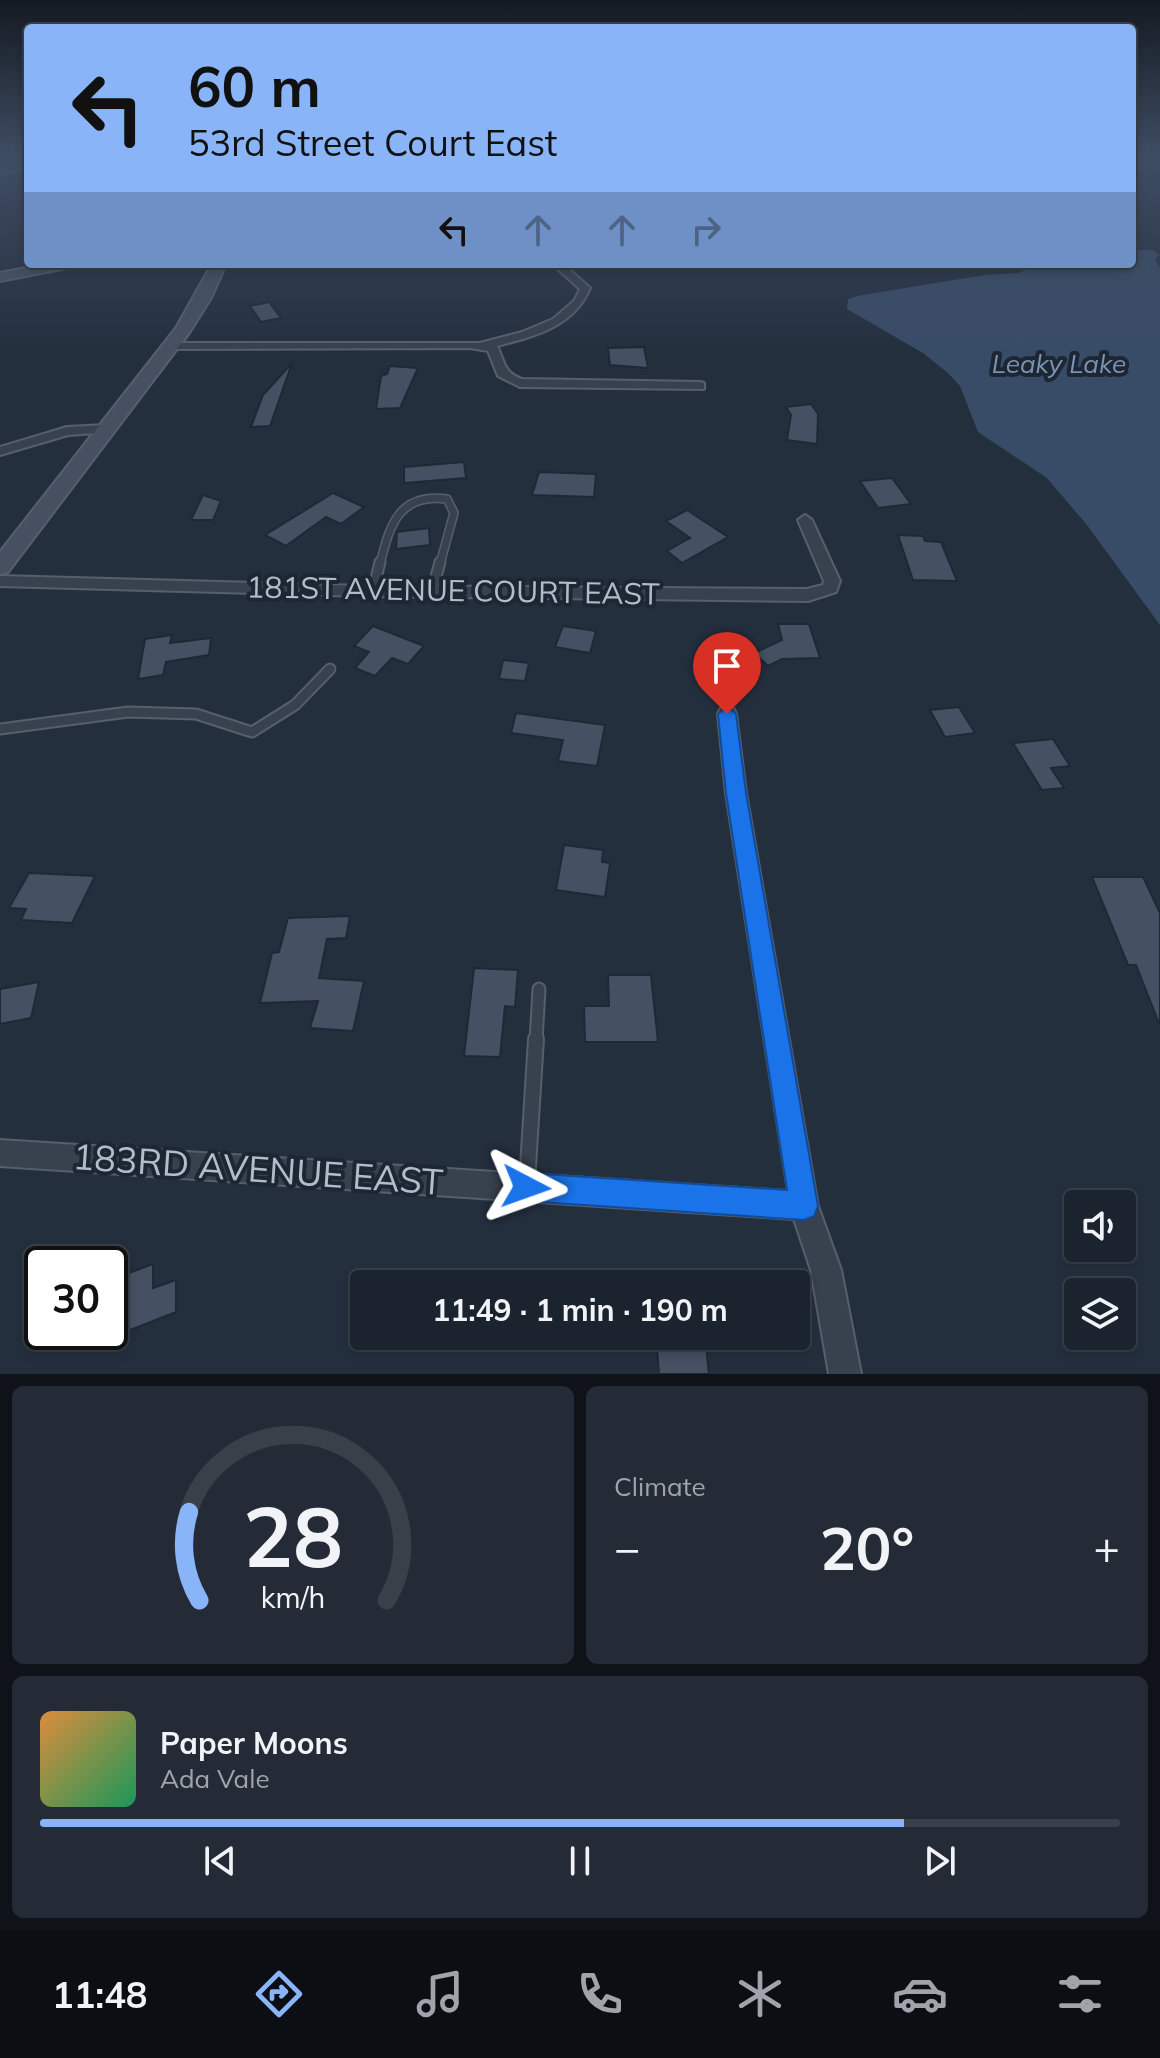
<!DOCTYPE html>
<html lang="en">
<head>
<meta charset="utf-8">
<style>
  body { margin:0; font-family:Mulish,sans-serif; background:#242b36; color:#f1f3f6; height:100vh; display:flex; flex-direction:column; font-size:30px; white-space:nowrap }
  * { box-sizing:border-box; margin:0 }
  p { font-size:26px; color:#a0a4aa }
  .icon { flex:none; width:44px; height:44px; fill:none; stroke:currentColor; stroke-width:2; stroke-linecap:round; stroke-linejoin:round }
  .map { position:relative; height:1374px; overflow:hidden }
  .panel { display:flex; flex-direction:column; gap:12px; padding:12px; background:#0f1319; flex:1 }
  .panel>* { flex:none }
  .top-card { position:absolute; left:24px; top:24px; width:1112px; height:244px; border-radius:8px; box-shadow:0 4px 12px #0003,0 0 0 2px #39404a; background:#8ab4f8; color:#111; overflow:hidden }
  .buttons { position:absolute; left:1064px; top:1190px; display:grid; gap:16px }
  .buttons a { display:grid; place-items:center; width:72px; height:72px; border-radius:8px; background:#1b232e; box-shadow:0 4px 12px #0003,0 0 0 2px #39404a; font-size:40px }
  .speed { position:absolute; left:24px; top:1246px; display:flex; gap:16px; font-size:40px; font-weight:700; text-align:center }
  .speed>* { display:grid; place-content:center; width:104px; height:104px; border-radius:50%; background:#1b232e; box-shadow:0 4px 12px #0003,0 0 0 2px #39404a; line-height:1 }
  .speed .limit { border:4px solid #111; border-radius:12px; background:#fff; color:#111 }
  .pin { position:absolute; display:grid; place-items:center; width:68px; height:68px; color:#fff; margin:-82px -34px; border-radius:50% 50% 50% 0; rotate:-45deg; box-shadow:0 0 8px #0007 }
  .pin .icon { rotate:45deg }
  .me { position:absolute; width:88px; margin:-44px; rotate:94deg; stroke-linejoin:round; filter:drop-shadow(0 0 6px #0008) }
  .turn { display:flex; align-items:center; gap:28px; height:168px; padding:0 32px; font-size:36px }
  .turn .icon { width:104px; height:104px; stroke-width:2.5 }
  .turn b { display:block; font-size:56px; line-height:68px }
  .lanes { display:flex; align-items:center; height:76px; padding:0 32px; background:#0003; justify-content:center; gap:40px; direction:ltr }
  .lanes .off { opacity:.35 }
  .big { font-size:60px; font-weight:700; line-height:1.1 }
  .panel .tile { flex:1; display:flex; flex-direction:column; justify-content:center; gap:12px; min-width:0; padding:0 28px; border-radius:12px; background:#242b36 }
  .panel .dial { align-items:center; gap:0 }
  .dial svg { height:208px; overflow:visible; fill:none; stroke:#39404a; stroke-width:7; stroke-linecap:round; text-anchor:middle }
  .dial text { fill:#f1f3f6; stroke:none }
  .song { display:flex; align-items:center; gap:24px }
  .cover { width:96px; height:96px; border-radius:12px; background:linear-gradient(135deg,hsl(30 70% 55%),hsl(150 70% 35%)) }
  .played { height:8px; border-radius:4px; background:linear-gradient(90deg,#8ab4f8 80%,#39404a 80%) }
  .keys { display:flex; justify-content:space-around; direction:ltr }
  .heat { display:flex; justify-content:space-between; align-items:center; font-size:44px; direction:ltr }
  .panel .tiles { flex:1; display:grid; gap:12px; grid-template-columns:1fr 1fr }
  .tile:last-child { grid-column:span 2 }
  .trip { position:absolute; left:350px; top:1270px; width:460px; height:80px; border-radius:8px; background:#1b232e; box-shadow:0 4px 12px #0003,0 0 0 2px #39404a; font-weight:700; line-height:80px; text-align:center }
  .dock { display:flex; height:128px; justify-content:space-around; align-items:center; background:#0b0e12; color:#a0a4aa }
  .dock .icon { width:56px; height:56px }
  .dock .selected { color:#8ab4f8 }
  .dock b { font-size:36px; color:#f1f3f6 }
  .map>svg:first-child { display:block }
  .water { fill:#394c67 }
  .building { fill:#455162; stroke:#1f2835; stroke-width:2 }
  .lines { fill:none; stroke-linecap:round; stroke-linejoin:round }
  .lane-far3-casing { stroke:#565f6c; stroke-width:10 }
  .lane-far2-casing { stroke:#565f6c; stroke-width:13 }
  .lane-far1-casing { stroke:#565f6c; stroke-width:15 }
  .lane-casing { stroke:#565f6c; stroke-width:18 }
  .street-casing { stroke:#565f6c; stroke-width:4 }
  .secondary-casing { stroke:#565f6c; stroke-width:4 }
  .lane-far3 { stroke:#38414e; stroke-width:7 }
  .lane-far2 { stroke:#38414e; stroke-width:9 }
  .lane-far1 { stroke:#38414e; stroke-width:11 }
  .lane { stroke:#38414e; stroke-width:14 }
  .street { fill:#38414e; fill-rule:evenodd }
  .secondary { fill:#465061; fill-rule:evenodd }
  .route { fill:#1a73e8; stroke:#114b97; stroke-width:2 }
  .labels { text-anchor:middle; stroke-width:8; stroke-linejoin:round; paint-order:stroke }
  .far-water-label { font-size:26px; font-style:italic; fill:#7c92b1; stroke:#1d2633 }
  .street-label { font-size:30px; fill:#b4bcc9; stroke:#1d2633 }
  .near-street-label { font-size:36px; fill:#b4bcc9; stroke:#1d2633 }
</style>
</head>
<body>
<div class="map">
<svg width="1160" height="1374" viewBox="0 0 1160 1374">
  <rect width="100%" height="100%" fill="#242f3e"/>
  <polygon class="water" points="1132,250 1152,250 1160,255 1155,259 1160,268 1160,625 1087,525 1047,478 978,432 960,386 948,373 923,353 847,309 848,299 862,295 985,275 1019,273 1035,264 1132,264"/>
  <g class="building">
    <polygon points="269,302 281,318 261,322 250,306"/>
    <polygon points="644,347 648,368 610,365 608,348"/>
    <polygon points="292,363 270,426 251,427 263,395"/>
    <polygon points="390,366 418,368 400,408 376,409 381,376 387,374"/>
    <polygon points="811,404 818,414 817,444 787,440 791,415 786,407"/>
    <polygon points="464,462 466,478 404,483 404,467"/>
    <polygon points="539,472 596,474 594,497 532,495"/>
    <polygon points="892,478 911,504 878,508 860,481"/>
    <polygon points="333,493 364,507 341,524 326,517 286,546 265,535"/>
    <polygon points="203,495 221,501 213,520 191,520"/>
    <polygon points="687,510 728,537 682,563 667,551 690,538 666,521"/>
    <polygon points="429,528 430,545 396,549 397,532"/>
    <polygon points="898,535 923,536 925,541 941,542 957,581 913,580"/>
    <polygon points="778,624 809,624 820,658 782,659 768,666 754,653 782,640"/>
    <polygon points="373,626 424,646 408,664 392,658 375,676 355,668 369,652 354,646"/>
    <polygon points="563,626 596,631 590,653 555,647"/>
    <polygon points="172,635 170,643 211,638 209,655 166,662 163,675 138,679 145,639"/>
    <polygon points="503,660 529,663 525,681 499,679"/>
    <polygon points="959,707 975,733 945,737 930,710"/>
    <polygon points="516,713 605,725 597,766 558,761 563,740 511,733"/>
    <polygon points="1053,739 1070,766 1051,768 1064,788 1042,790 1013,743"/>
    <polygon points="564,845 603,850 602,862 610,863 605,897 556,890"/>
    <polygon points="29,873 95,876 72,923 21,920 26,909 9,908"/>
    <polygon points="1092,877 1143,877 1160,913 1160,1026 1136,965 1128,965"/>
    <polygon points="350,916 346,938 327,939 319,978 364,981 353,1031 310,1028 318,1001 260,1003 272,953 279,952 288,918"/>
    <polygon points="474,968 518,970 515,1007 505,1006 500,1057 464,1056"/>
    <polygon points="608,975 651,975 658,1042 585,1042 584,1006 609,1006"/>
    <polygon points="39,982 31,1018 0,1024 0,989"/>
    <polygon points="153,1264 153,1288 176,1280 176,1312 110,1338 110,1280"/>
    <polygon points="656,1336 705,1336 709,1374 659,1374"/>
  </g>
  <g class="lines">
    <g class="lane-far3-casing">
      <path id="lane-far3" d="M380 564C390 524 399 493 447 499L454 513 440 564"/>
    </g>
    <g class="lane-far2-casing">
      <g id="lane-far2">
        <polyline points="373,591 380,562"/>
        <polyline points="432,592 440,562"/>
        <polyline points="0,729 128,712 196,714 252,732 295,705 330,669"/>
      </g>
    </g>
    <g class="lane-far1-casing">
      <polyline id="lane-far1" points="536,1041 539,989"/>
    </g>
    <g class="lane-casing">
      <polyline id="lane" points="527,1183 536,1039"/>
    </g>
    <g class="street-casing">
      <g id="street">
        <polygon points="28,163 28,167 0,175 0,170"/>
        <path d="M552 264H563L590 288C574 327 535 336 497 346 505 362 503 372 522 379L700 382 704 383V389L520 387 498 376 488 351 470 348 170 349 164 346 170 343H480L522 332 553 319 574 301 580 289Z"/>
        <polygon points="106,425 113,429 111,432 68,435 0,455 0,447 67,427"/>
        <polygon points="805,515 812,520 840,581 836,592 808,601 365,596 0,586 0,576 365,586 807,589 823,585 824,581 798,520"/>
        <polygon points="727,707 734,709 736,714 746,793 818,1206 841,1270 861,1374 829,1374 811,1270 794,1219 0,1166 0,1140 788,1191 726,793 718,714 720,709"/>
      </g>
    </g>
    <g class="secondary-casing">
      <g id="secondary">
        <polygon points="45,264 74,264 67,268 0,281 0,273"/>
        <polygon points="212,264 226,264 211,298 189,333 8,572 0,574 0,552 176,328"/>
      </g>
    </g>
    <use href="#lane-far3" class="lane-far3"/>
    <use href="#lane-far2" class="lane-far2"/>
    <use href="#lane-far1" class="lane-far1"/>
    <use href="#lane" class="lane"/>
    <use href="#street" class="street"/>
    <use href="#secondary" class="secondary"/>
  </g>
  <linearGradient id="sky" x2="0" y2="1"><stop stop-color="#141a22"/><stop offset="0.45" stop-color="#3f4d63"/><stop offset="1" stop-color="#3f4d63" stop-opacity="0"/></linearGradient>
  <rect width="1160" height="350" fill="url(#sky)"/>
  <polygon class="route" points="727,707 736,714 746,793 818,1206 814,1216 804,1220 526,1201 517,1197 512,1187 517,1177 526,1173 787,1190 726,793 718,714"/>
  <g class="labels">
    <g class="far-water-label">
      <text x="1059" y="373">Leaky Lake</text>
    </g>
    <g class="street-label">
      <text transform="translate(453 591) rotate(1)" y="10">181ST AVENUE COURT EAST</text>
    </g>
    <g class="near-street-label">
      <text transform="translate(258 1169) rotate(4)" y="13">183RD AVENUE EAST</text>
    </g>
  </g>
</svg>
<div class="buttons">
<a><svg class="icon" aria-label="sound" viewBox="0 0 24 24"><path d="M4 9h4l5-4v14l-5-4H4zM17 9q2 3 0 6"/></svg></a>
<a><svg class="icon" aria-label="layers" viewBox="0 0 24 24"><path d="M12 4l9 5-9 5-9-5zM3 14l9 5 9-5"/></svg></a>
</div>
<div class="speed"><div class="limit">30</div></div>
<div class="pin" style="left:727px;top:714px;background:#d93025"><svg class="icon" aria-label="arrive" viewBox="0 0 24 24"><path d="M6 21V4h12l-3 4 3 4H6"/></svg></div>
<svg class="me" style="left:526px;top:1187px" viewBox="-20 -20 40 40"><path d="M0-17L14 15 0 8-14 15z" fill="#1a73e8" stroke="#fff" stroke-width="4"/></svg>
<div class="trip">11:49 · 1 min · 190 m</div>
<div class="top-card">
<div class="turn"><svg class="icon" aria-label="left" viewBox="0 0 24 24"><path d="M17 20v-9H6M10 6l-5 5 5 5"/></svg><div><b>60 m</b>53rd Street Court East</div></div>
<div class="lanes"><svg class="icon" aria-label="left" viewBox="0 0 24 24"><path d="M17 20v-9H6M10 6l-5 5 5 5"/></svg><svg class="icon off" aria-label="ahead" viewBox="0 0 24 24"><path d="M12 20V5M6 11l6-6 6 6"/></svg><svg class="icon off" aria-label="ahead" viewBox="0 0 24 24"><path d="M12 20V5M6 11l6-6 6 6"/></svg><svg class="icon off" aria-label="right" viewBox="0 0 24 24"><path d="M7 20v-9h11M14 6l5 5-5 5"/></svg></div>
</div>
</div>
<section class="panel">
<div class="tiles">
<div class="tile dial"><svg viewBox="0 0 100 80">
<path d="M14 69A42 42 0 1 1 86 69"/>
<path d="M14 69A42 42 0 0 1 10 35" stroke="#8ab4f8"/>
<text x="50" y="56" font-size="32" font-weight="700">28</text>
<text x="50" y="72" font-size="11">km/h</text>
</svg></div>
<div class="tile"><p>Climate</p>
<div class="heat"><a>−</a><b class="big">20°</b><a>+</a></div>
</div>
<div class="tile">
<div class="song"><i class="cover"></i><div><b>Paper Moons</b><p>Ada Vale</p></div></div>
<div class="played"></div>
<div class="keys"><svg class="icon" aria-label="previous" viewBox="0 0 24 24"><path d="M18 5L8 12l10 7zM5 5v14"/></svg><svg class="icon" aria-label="pause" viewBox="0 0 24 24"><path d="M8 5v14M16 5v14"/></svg><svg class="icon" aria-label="next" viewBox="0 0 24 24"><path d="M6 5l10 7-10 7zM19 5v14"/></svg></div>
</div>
</div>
</section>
<nav class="dock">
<b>11:48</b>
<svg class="icon selected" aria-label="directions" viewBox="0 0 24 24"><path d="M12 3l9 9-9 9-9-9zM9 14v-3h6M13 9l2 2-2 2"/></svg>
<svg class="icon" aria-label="music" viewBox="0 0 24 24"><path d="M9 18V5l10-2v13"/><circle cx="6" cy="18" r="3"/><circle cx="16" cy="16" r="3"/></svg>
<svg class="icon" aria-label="phone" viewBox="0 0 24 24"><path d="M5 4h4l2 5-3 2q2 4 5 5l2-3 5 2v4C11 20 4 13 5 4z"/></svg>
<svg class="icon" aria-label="climate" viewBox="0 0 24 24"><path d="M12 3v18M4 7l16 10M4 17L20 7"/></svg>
<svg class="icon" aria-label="car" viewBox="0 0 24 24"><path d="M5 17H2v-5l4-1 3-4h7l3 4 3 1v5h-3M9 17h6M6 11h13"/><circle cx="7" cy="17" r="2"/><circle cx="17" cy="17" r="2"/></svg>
<svg class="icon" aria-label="filters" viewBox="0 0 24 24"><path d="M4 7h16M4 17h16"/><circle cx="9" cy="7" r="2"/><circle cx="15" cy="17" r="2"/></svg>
</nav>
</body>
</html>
